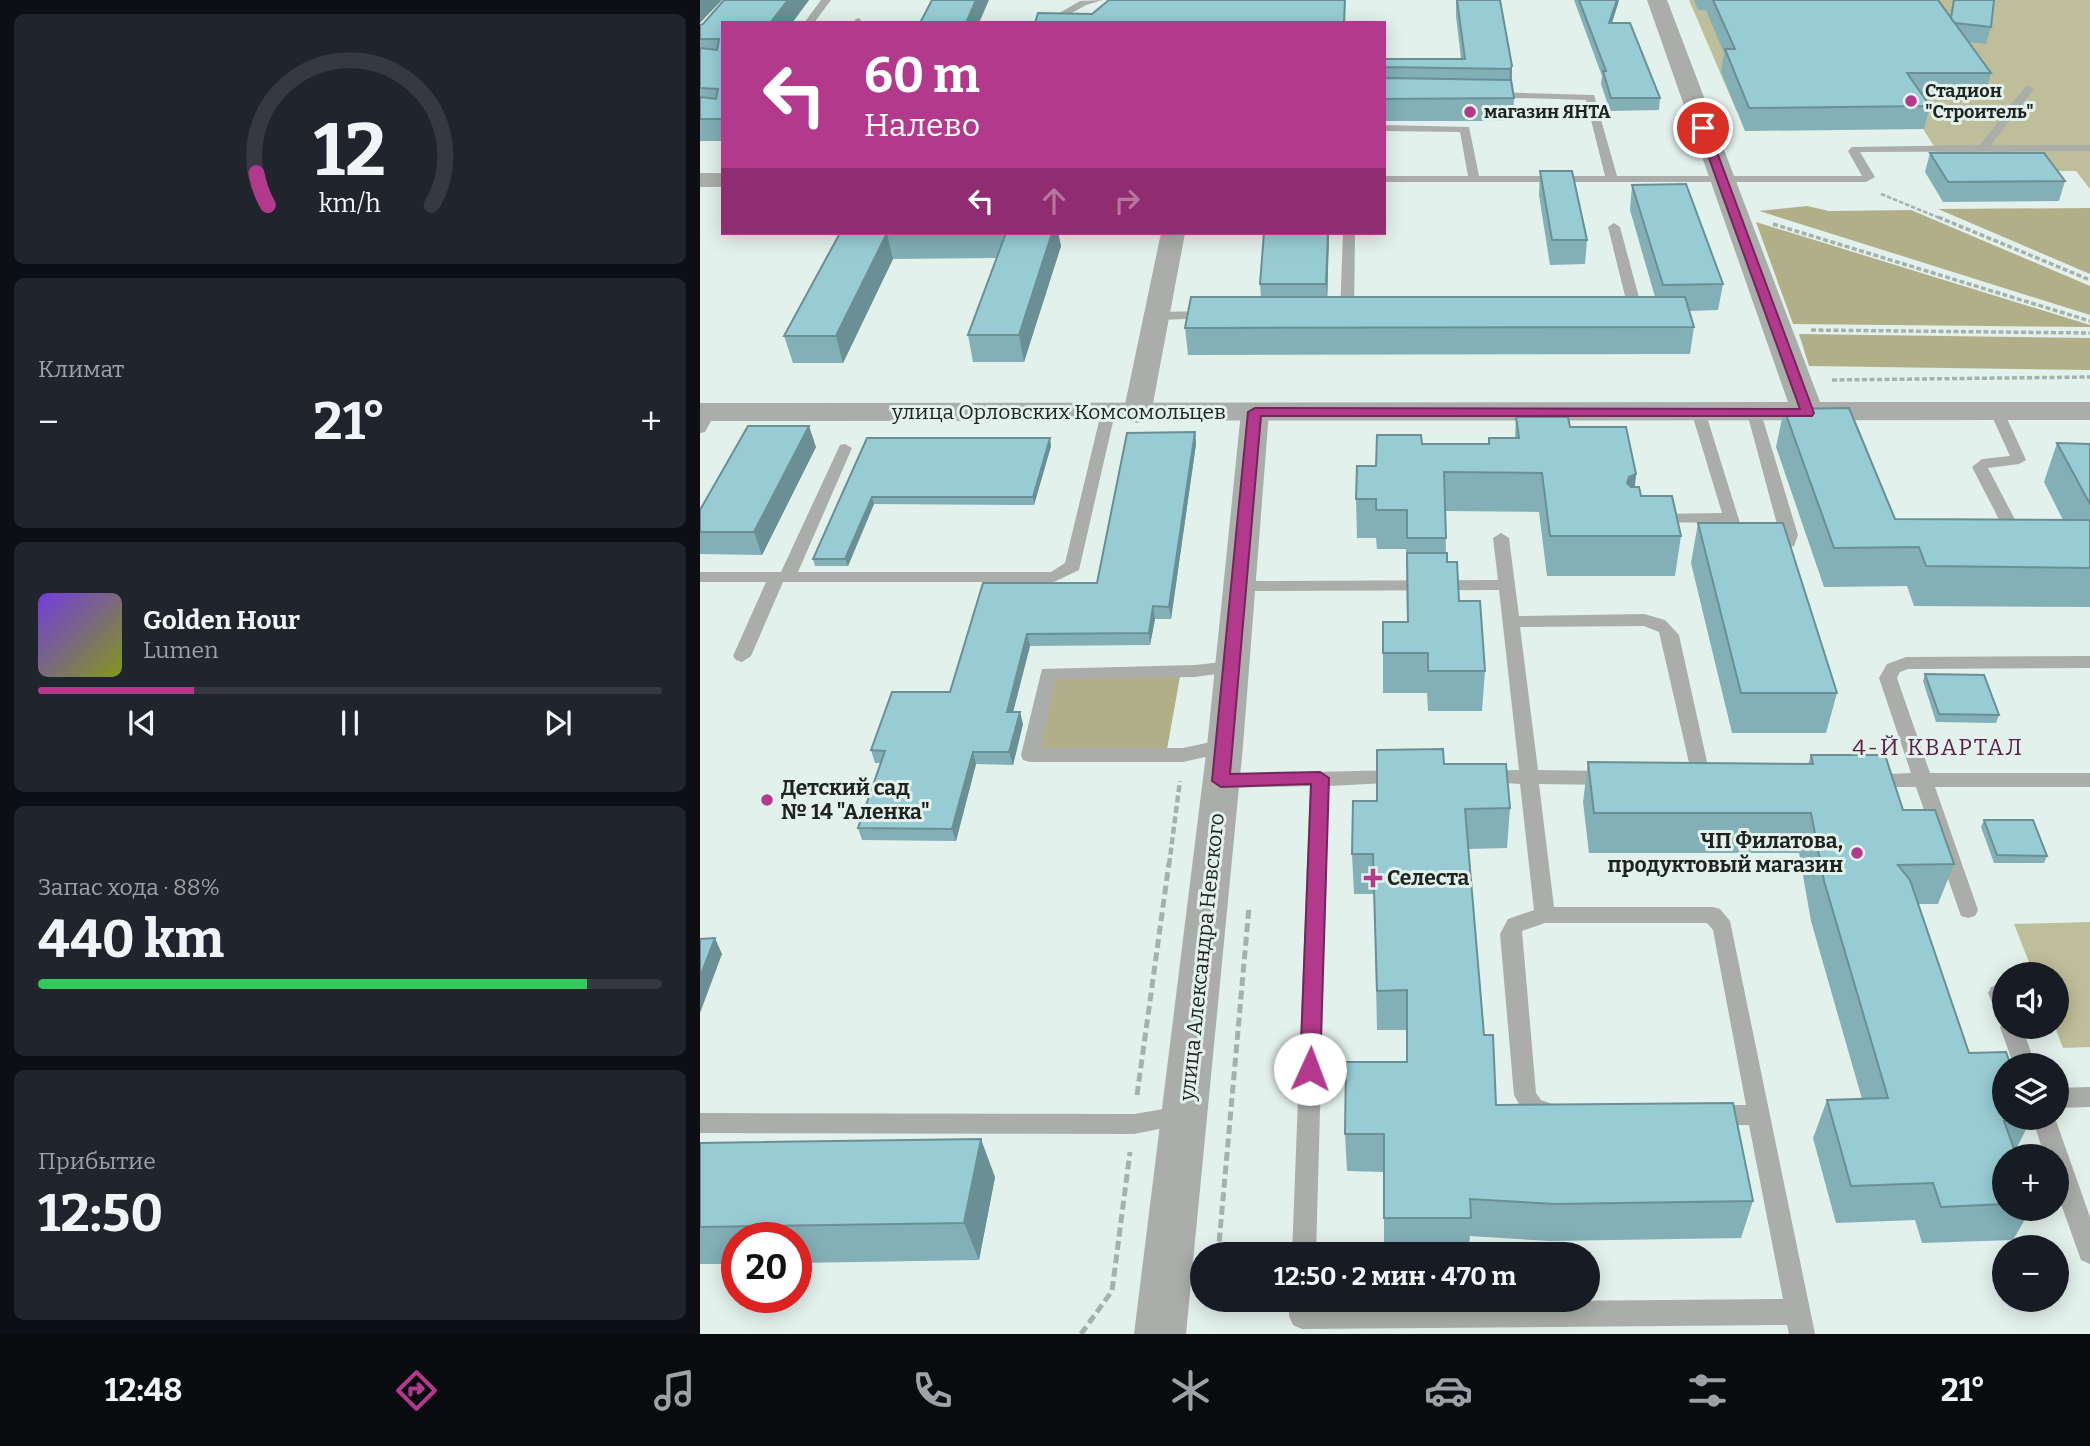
<!DOCTYPE html>
<html lang="ru">
<head>
<meta charset="utf-8">
<style>
  body { margin:0; font-family:Bitter,serif; background:#20242c; color:#f1f3f6; height:100vh; display:flex; flex-direction:column; font-size:26px; white-space:nowrap }
  * { box-sizing:border-box; margin:0 }
  p { font-size:23px; color:#9ea1a6 }
  .icon { flex:none; width:38px; height:38px; fill:none; stroke:currentColor; stroke-width:2; stroke-linecap:round; stroke-linejoin:round }
  .map { position:relative; flex:1; overflow:hidden }
  .sheet { display:flex; flex-direction:column; gap:14px; padding:14px; background:#0d0f14; width:700px }
  .sheet>* { flex:none }
  .hud { position:absolute; left:21px; top:21px; width:665px; height:214px; border-radius:0px; box-shadow:0 4px 18px #0003; background:#b3398c; color:#fff; overflow:hidden }
  .fabs { position:absolute; left:1292px; top:962px; display:grid; gap:14px }
  .fabs a { display:grid; place-items:center; width:77px; height:77px; border-radius:50%; background:#171b24; box-shadow:0 4px 18px #0003; font-size:35px }
  .speed { position:absolute; left:21px; top:1222px; display:flex; gap:14px; font-size:35px; font-weight:700; text-align:center }
  .speed>* { display:grid; place-content:center; width:91px; height:91px; border-radius:50%; background:#171b24; box-shadow:0 4px 18px #0003; line-height:1 }
  .speed .limit { border:10px solid #d22; background:#fff; color:#111 }
  .pin { position:absolute; display:grid; place-items:center; width:60px; height:60px; color:#fff; margin:-30px; border:4px solid #fff; border-radius:50%; box-shadow:0 2px 7px #0007 }
  .me { position:absolute; width:77px; margin:-38px; rotate:2deg; stroke-linejoin:round; filter:drop-shadow(0 0 5px #0008) }
  .turn { display:flex; align-items:center; gap:24px; height:147px; padding:0 28px; font-size:32px }
  .turn .icon { width:91px; height:91px; stroke-width:2.5 }
  .turn b { display:block; font-size:49px; line-height:60px }
  .lanes { display:flex; align-items:center; height:66px; padding:0 28px; background:#0003; justify-content:center; gap:35px; direction:ltr }
  .lanes .off { opacity:.35 }
  .big { font-size:52px; font-weight:700; line-height:1.1 }
  .sheet .tile { flex:1; display:flex; flex-direction:column; justify-content:center; gap:10px; min-width:0; padding:0 24px; border-radius:10px; background:#20242c }
  .sheet .dial { align-items:center; gap:0 }
  .dial svg { height:182px; overflow:visible; fill:none; stroke:#363941; stroke-width:7; stroke-linecap:round; text-anchor:middle }
  .dial text { fill:#f1f3f6; stroke:none }
  .song { display:flex; align-items:center; gap:21px }
  .cover { width:84px; height:84px; border-radius:10px; background:linear-gradient(135deg,hsl(260 70% 55%),hsl(70 70% 35%)) }
  .played { height:7px; border-radius:4px; background:linear-gradient(90deg,#b3398c 25%,#363941 25%) }
  .keys { display:flex; justify-content:space-around; direction:ltr }
  .heat { display:flex; justify-content:space-between; align-items:center; font-size:38px; direction:ltr }
  .charge { height:10px; border-radius:5px; background:linear-gradient(90deg,#34c759 88%,#363941 0) }
  .trip { position:absolute; left:490px; top:1242px; width:410px; height:70px; border-radius:35px; background:#171b24; box-shadow:0 4px 18px #0003; font-weight:700; line-height:70px; text-align:center }
  .tabs { display:flex; height:112px; justify-content:space-around; align-items:center; background:#090b0e; color:#9ea1a6 }
  .tabs .icon { width:49px; height:49px }
  .tabs .current { color:#b3398c }
  .tabs b { font-size:32px; color:#f1f3f6 }
  main { display:flex; flex:1; min-height:0 }
  .map>svg:first-child { display:block }
  .green { fill:#bebe9a }
  .forest { fill:#b0af88 }
  .lines { fill:none; stroke-linecap:round; stroke-linejoin:round }
  .path-far3 { stroke:#a6b1ad; stroke-width:2.5; stroke-dasharray:4.5 2; stroke-linecap:butt }
  .path-far2 { stroke:#a6b1ad; stroke-width:3.5; stroke-dasharray:5 2.5; stroke-linecap:butt }
  .path-far1 { stroke:#a6b1ad; stroke-width:4.5; stroke-dasharray:7 3.5; stroke-linecap:butt }
  .path { stroke:#a6b1ad; stroke-width:5; stroke-dasharray:9 4.5; stroke-linecap:butt }
  .service { fill:#aaada9; fill-rule:evenodd }
  .minor { fill:#aaada9; fill-rule:evenodd }
  .tertiary { fill:#aaada9; fill-rule:evenodd }
  .wall { fill:#83afb6 }
  .shaded-wall { fill:#6a8f94 }
  .building { fill:#98ccd4; stroke:#6a8f94; stroke-width:2 }
  .route { fill:#b3398c; stroke:#74255b; stroke-width:2 }
  .poi-dot { fill:#b3398c; stroke:#e3f1ec; stroke-width:2.5 }
  .labels { text-anchor:middle; stroke-width:6; stroke-linejoin:round; paint-order:stroke }
  .far-poi-label { font-size:18px; font-weight:bold; fill:#1e2321; stroke:#e3f1ec; text-anchor:start }
  .street-label { font-size:21px; fill:#1e2321; stroke:#e3f1ec }
  .poi-label { font-size:21px; font-weight:bold; fill:#1e2321; stroke:#e3f1ec; text-anchor:start }
  .neighbourhood-label { font-size:23px; letter-spacing:2px; fill:#5b2047; stroke:#e3f1ec }
</style>
</head>
<body>
<main>
<section class="sheet">
<div class="tile dial"><svg viewBox="0 0 100 80">
<path d="M14 69A42 42 0 1 1 86 69"/>
<path d="M14 69A42 42 0 0 1 9 55" stroke="#b3398c"/>
<text x="50" y="56" font-size="32" font-weight="700">12</text>
<text x="50" y="72" font-size="11">km/h</text>
</svg></div>
<div class="tile"><p>Климат</p>
<div class="heat"><a>−</a><b class="big">21°</b><a>+</a></div>
</div>
<div class="tile">
<div class="song"><i class="cover"></i><div><b>Golden Hour</b><p>Lumen</p></div></div>
<div class="played"></div>
<div class="keys"><svg class="icon" aria-label="previous" viewBox="0 0 24 24"><path d="M18 5L8 12l10 7zM5 5v14"/></svg><svg class="icon" aria-label="pause" viewBox="0 0 24 24"><path d="M8 5v14M16 5v14"/></svg><svg class="icon" aria-label="next" viewBox="0 0 24 24"><path d="M6 5l10 7-10 7zM19 5v14"/></svg></div>
</div>
<div class="tile"><p>Запас хода · 88%</p><b class="big">440 km</b><div class="charge"></div></div>
<div class="tile"><p>Прибытие</p><b class="big">12:50</b></div>
</section>
<div class="map">
<svg width="1390" height="1334" viewBox="0 0 1390 1334">
  <rect width="100%" height="100%" fill="#e3f1ec"/>
  <g class="green">
    <polygon points="989,0 1390,0 1390,189 1376,171 1250,172 1212,111 1037,112"/>
    <polygon points="1390,922 1390,1047 1363,1048 1355,1027 1356,975 1334,975 1314,924"/>
  </g>
  <g class="forest">
    <polygon points="1107,206 1129,211 1211,210 1390,286 1390,315 1059,211"/>
    <polygon points="1390,208 1390,274 1238,209"/>
    <polygon points="1056,222 1390,325 1390,327 1093,324"/>
    <polygon points="1099,334 1390,338 1390,370 1109,366"/>
    <polygon points="481,671 466,755 330,755 348,673"/>
  </g>
  <g class="lines">
    <polyline class="path-far3" points="1181,194 1242,219"/>
    <g class="path-far2">
      <polyline points="1238,217 1390,280"/>
      <polyline points="1073,224 1390,321"/>
      <polyline points="1111,330 1390,333"/>
      <polyline points="1132,380 1390,377"/>
    </g>
    <polyline class="path-far1" points="469,865 480,781"/>
    <g class="path">
      <polyline points="437,1095 469,863"/>
      <polyline points="518,1255 549,907"/>
      <polyline points="381,1334 412,1291 430,1152"/>
    </g>
    <g class="service">
      <polygon points="121,0 131,0 114,23 104,23"/>
      <polygon points="403,0 386,5 354,23 342,23 380,1"/>
      <polygon points="159,18 163,23 153,23 156,19"/>
      <polygon points="1329,86 1334,89 1291,145 1390,145 1390,151 1160,152 1175,177 1166,182 684,182 684,176 768,176 760,132 684,131 684,125 769,127 779,176 905,176 886,100 789,97 788,95 793,92 894,95 917,176 1162,176 1148,151 1152,147 1280,145 1325,87"/>
      <polygon points="914,223 920,227 941,305 924,316 917,312 927,304 908,227"/>
      <polygon points="643,233 655,233 654,315 647,319 640,315"/>
      <polygon points="511,311 516,312 516,318 459,320 452,316 459,312"/>
      <polygon points="9,408 16,412 5,432 0,433 0,415 4,409"/>
      <polygon points="1297,408 1304,412 1326,460 1319,464 1288,468 1322,533 1314,538 1306,533 1272,467 1282,459 1310,456 1290,412"/>
      <polygon points="408,409 415,413 379,570 354,582 83,582 51,656 42,662 36,660 33,656 66,582 0,582 0,572 81,572 140,445 145,444 152,448 98,572 351,572 365,563 401,413"/>
      <path d="M1054 409 1061 413 1098 535 1094 546C1063 554 1035 558 1024 523L950 522 948 519 950 516 956 514 1022 513 992 414 999 410 1006 414 1044 536 1054 540 1081 539 1047 413Z"/>
      <polygon points="801,533 809,538 819,616 944,614 965,620 979,635 1011,780 1009,785 995,785 993,780 959,632 944,626 820,627 838,770 909,771 916,773 918,778 916,783 909,785 839,784 854,907 1013,907 1020,909 1030,921 1115,1334 1089,1334 1087,1325 602,1329 593,1325 589,1316 589,1300 615,1300 615,1303 1083,1299 1049,1125 1014,1125 1006,1122 1002,1115 1006,1108 1014,1105 1046,1105 1013,930 1007,923 845,923 822,931 836,1093 841,1100 858,1106 862,1113 858,1120 850,1123 825,1115 814,1095 800,934 808,919 834,910 820,784 776,781 774,776 776,771 819,770 799,590 540,591 532,586 540,581 798,580 793,538"/>
      <polygon points="1390,656 1390,668 1208,669 1200,672 1197,678 1230,773 1390,773 1390,787 1235,787 1278,910 1275,916 1268,918 1261,916 1216,787 1172,787 1165,785 1163,780 1165,775 1211,773 1179,678 1187,664 1206,657"/>
      <polygon points="532,661 538,663 541,667 538,671 495,677 356,679 341,748 483,748 525,739 532,741 534,746 532,751 483,762 330,762 323,760 321,755 342,669 495,665"/>
      <polygon points="699,770 706,772 708,777 706,782 629,786 616,1255 592,1255 610,786 521,788 514,786 512,781 514,776 521,774"/>
      <polygon points="1299,984 1304,986 1304,1015 1296,1012 1288,993 1291,987"/>
      <polygon points="1304,1020 1304,1027 1322,1027 1336,1066 1314,1066 1300,1027"/>
      <polygon points="1390,1087 1390,1107 1356,1108 1356,1088"/>
      <polygon points="482,1106 490,1109 494,1116 490,1123 434,1134 0,1133 0,1113 434,1114"/>
      <polygon points="1332,1118 1355,1118 1390,1217 1390,1264 1381,1260 1356,1190 1356,1157 1345,1157"/>
    </g>
    <g class="minor">
      <rect x="0" y="173" width="23" height="14"/>
      <polygon points="461,233 485,233 451,414 447,420 437,423 427,420 423,414"/>
      <polygon points="555,403 565,406 569,412 543,746 486,1334 434,1334 507,746 541,412 545,406"/>
    </g>
    <polygon class="tertiary" points="947,0 967,0 1120,402 1390,402 1390,420 0,421 0,403 1088,402"/>
  </g>
  <g class="wall">
    <polygon points="24,0 109,0 92,23 23,23 23,141 0,141 0,25 3,24"/>
    <polygon points="756,0 800,0 812,66 812,80 814,98 813,121 684,121 684,59 761,59 756,16"/>
    <polygon points="874,0 919,0 912,23 960,98 959,110 910,111 901,84 902,76"/>
    <polygon points="994,0 1238,0 1250,17 1253,0 1294,0 1291,27 1286,44 1269,42 1291,73 1285,96 1223,96 1230,106 1224,129 1045,131 1021,72 1024,53 1006,10 998,10"/>
    <polygon points="1230,153 1365,181 1359,201 1243,202 1225,172"/>
    <polygon points="840,171 887,240 885,264 850,265 839,195"/>
    <polygon points="932,185 1023,284 1018,310 989,311 994,327 990,354 488,355 485,328 561,297 560,284 629,233 627,297 955,297 930,210"/>
    <polygon points="140,233 358,233 361,246 324,362 273,362 268,335 297,258 193,259 143,363 93,363 84,336"/>
    <polygon points="1084,409 1195,519 1363,520 1344,482 1357,443 1390,444 1390,607 1214,606 1207,586 1124,587 1076,447"/>
    <polygon points="816,417 870,427 936,474 935,487 941,496 981,536 975,576 847,576 839,512 745,511 746,553 747,562 759,601 785,671 782,711 728,711 727,693 683,693 683,622 707,622 706,549 677,549 676,538 657,538 656,499 676,466 722,444 788,444 789,438 815,438"/>
    <polygon points="495,432 496,444 471,619 455,619 450,645 330,646 313,712 323,724 313,765 276,764 256,841 162,840 158,828 181,763 175,763 171,750 250,692 283,583 397,583"/>
    <polygon points="167,438 351,446 334,505 174,504 148,566 115,566 113,559"/>
    <polygon points="116,447 62,555 0,554 0,510"/>
    <polygon points="998,523 1137,693 1126,733 1032,733 991,563"/>
    <polygon points="1225,674 1299,715 1296,723 1236,722 1223,681"/>
    <polygon points="1111,755 1203,810 1254,864 1238,904 1218,904 1269,1053 1331,1120 1315,1151 1304,1157 1304,1209 1331,1209 1313,1240 1222,1243 1215,1220 1136,1223 1113,1138 1127,1100 1162,1099 1111,921 1099,853 889,853 883,802 888,762 1108,764"/>
    <polygon points="744,764 810,808 807,848 768,849 784,1035 796,1105 1053,1201 1041,1238 850,1241 770,1236 768,1255 684,1255 684,1172 647,1171 645,1134 707,1062 707,1030 677,1030 674,894 654,894 652,854 677,801"/>
    <polygon points="1284,820 1347,856 1344,863 1294,863 1281,827"/>
    <polygon points="0,1143 295,1177 279,1260 96,1263 96,1237 37,1237 37,1264 0,1264"/>
  </g>
  <g class="shaded-wall">
    <polygon points="0,0 22,0 0,23"/>
    <polygon points="88,0 109,0 92,23 70,23"/>
    <polygon points="276,0 289,0 279,23 266,23"/>
    <polygon points="917,0 919,0 908,35 909,23"/>
    <polygon points="812,66 811,88 809,91 810,69"/>
    <polygon points="187,233 193,259 143,363 136,336"/>
    <polygon points="352,233 358,233 361,246 324,362 319,335"/>
    <polygon points="628,233 629,233 627,308 626,284"/>
    <polygon points="109,426 116,447 62,555 54,532"/>
    <polygon points="495,432 496,444 471,619 469,607"/>
    <polygon points="350,438 351,446 334,505 333,497"/>
    <polygon points="936,474 931,513 927,483 929,477"/>
    <polygon points="172,497 174,504 148,566 145,559"/>
    <polygon points="453,606 455,619 450,645 449,633"/>
    <polygon points="327,634 330,646 310,724 307,712"/>
    <polygon points="320,712 323,724 313,765 309,752"/>
    <polygon points="273,752 276,764 256,841 252,829"/>
    <polygon points="15,938 22,954 0,1013 0,977"/>
    <polygon points="281,1139 295,1177 279,1260 264,1223"/>
  </g>
  <g class="building">
    <polygon points="24,0 88,0 70,23 23,23 23,119 0,119 0,97 16,99 18,89 0,88 0,48 17,50 19,39 0,39 0,25 3,24"/>
    <polygon points="232,0 276,0 266,23 220,23"/>
    <polygon points="409,0 645,0 644,23 335,23 338,13 392,14"/>
    <polygon points="757,0 800,0 812,66 810,69 684,67 684,59 765,59"/>
    <polygon points="879,0 917,0 909,23 930,23 960,98 911,98 903,71 906,71"/>
    <polygon points="1013,0 1238,0 1291,73 1207,73 1230,106 1049,108 1025,49 1035,49"/>
    <polygon points="1254,0 1294,0 1291,27 1255,23 1251,18"/>
    <polygon points="684,78 811,80 814,98 684,99"/>
    <polygon points="1230,153 1344,153 1365,181 1248,182"/>
    <polygon points="840,171 872,171 887,240 852,240"/>
    <polygon points="986,184 1023,284 963,285 932,185"/>
    <polygon points="140,233 244,233 187,233 136,336 84,336"/>
    <polygon points="306,233 352,233 319,335 268,335"/>
    <polygon points="564,233 628,233 626,284 560,284"/>
    <polygon points="491,297 985,297 994,327 485,328"/>
    <polygon points="1149,408 1195,519 1390,520 1390,568 1226,566 1219,547 1134,548 1084,409"/>
    <polygon points="816,417 868,417 870,427 926,427 936,474 929,477 927,483 931,487 939,487 941,496 972,496 981,536 850,536 842,473 744,472 746,538 707,538 707,510 676,510 676,499 656,499 657,466 676,466 677,435 721,435 722,444 789,444 789,438 819,438"/>
    <polygon points="48,426 109,426 54,532 0,532 0,510"/>
    <polygon points="495,432 469,607 453,606 449,633 327,634 307,712 320,712 309,752 273,752 252,829 158,828 185,751 171,750 192,692 250,692 283,583 397,583 427,433"/>
    <polygon points="167,438 350,438 333,497 172,497 145,559 113,559"/>
    <polygon points="1357,443 1390,444 1390,504"/>
    <polygon points="998,523 1083,523 1137,693 1041,693"/>
    <polygon points="707,553 747,553 747,562 757,562 759,601 780,601 785,671 728,671 728,653 683,653 683,622 708,622"/>
    <polygon points="1225,674 1284,675 1299,715 1239,714"/>
    <polygon points="743,749 744,764 806,764 810,808 765,809 784,1035 793,1035 796,1105 1033,1103 1053,1201 855,1204 770,1199 771,1218 684,1218 684,1134 645,1134 646,1062 707,1062 707,990 677,991 673,854 652,854 653,801 677,801 677,750"/>
    <polygon points="1111,755 1185,755 1203,810 1235,810 1254,864 1198,865 1210,880 1269,1053 1306,1052 1311,1066 1304,1066 1304,1118 1331,1118 1331,1120 1304,1121 1317,1157 1304,1157 1304,1204 1241,1207 1233,1183 1151,1186 1127,1100 1188,1098 1124,881 1111,813 894,813 888,762 1113,764"/>
    <polygon points="1284,820 1333,820 1347,856 1297,855"/>
    <polygon points="15,938 0,977 0,939"/>
    <polygon points="281,1139 264,1223 0,1227 0,1143"/>
  </g>
  <polygon class="route" points="1003,125 1008,128 1114,413 1112,416 561,416 530,774 620,772 629,778 620,1069 617,1076 610,1078 603,1076 600,1069 611,784 521,787 512,781 548,412 555,408 1100,409 998,128"/>
  <g class="poi-dot">
    <circle cx="1211" cy="101" r="7"/>
    <circle cx="770" cy="112" r="7"/>
    <circle cx="67" cy="800" r="7"/>
    <circle cx="1157" cy="853" r="7"/>
    <path d="M669.5 867.5h7v7h7v7h-7v7h-7v-7h-7v-7h7z"/>
  </g>
  <g class="labels">
    <g class="far-poi-label">
      <text x="1225" y="97">Стадион<tspan x="1225" dy="21">"Строитель"</tspan></text>
      <text x="784" y="118">магазин ЯНТА</text>
    </g>
    <g class="street-label">
      <text x="359" y="419">улица Орловских Комсомольцев</text>
      <text transform="translate(502 957) rotate(-84)" y="7">улица Александра Невского</text>
    </g>
    <g class="poi-label">
      <text x="81" y="795">Детский сад<tspan x="81" dy="24">№ 14 "Аленка"</tspan></text>
      <text x="1143" y="848" text-anchor="end">ЧП Филатова,<tspan x="1143" dy="24">продуктовый магазин</tspan></text>
      <text x="687" y="885">Селеста</text>
    </g>
    <g class="neighbourhood-label">
      <text x="1238" y="755">4-Й КВАРТАЛ</text>
    </g>
  </g>
</svg>
<div class="fabs">
<a><svg class="icon" aria-label="sound" viewBox="0 0 24 24"><path d="M4 9h4l5-4v14l-5-4H4zM17 9q2 3 0 6"/></svg></a>
<a><svg class="icon" aria-label="layers" viewBox="0 0 24 24"><path d="M12 4l9 5-9 5-9-5zM3 14l9 5 9-5"/></svg></a>
<a>+</a>
<a>−</a>
</div>
<div class="speed"><div class="limit">20</div></div>
<div class="pin" style="left:1003px;top:128px;background:#d93025"><svg class="icon" aria-label="arrive" viewBox="0 0 24 24"><path d="M6 21V4h12l-3 4 3 4H6"/></svg></div>
<svg class="me" style="left:610px;top:1069px" viewBox="-20 -20 40 40"><circle r="19" fill="#fff"/><path d="M0-13L10 11 0 6-10 11z" fill="#b3398c"/></svg>
<div class="trip">12:50 · 2 мин · 470 m</div>
<div class="hud">
<div class="turn"><svg class="icon" aria-label="left" viewBox="0 0 24 24"><path d="M17 20v-9H6M10 6l-5 5 5 5"/></svg><div><b>60 m</b>Налево</div></div>
<div class="lanes"><svg class="icon" aria-label="left" viewBox="0 0 24 24"><path d="M17 20v-9H6M10 6l-5 5 5 5"/></svg><svg class="icon off" aria-label="ahead" viewBox="0 0 24 24"><path d="M12 20V5M6 11l6-6 6 6"/></svg><svg class="icon off" aria-label="right" viewBox="0 0 24 24"><path d="M7 20v-9h11M14 6l5 5-5 5"/></svg></div>
</div>
</div>
</main>
<nav class="tabs">
<b>12:48</b>
<svg class="icon current" aria-label="directions" viewBox="0 0 24 24"><path d="M12 3l9 9-9 9-9-9zM9 14v-3h6M13 9l2 2-2 2"/></svg>
<svg class="icon" aria-label="music" viewBox="0 0 24 24"><path d="M9 18V5l10-2v13"/><circle cx="6" cy="18" r="3"/><circle cx="16" cy="16" r="3"/></svg>
<svg class="icon" aria-label="phone" viewBox="0 0 24 24"><path d="M5 4h4l2 5-3 2q2 4 5 5l2-3 5 2v4C11 20 4 13 5 4z"/></svg>
<svg class="icon" aria-label="climate" viewBox="0 0 24 24"><path d="M12 3v18M4 7l16 10M4 17L20 7"/></svg>
<svg class="icon" aria-label="car" viewBox="0 0 24 24"><path d="M5 17H2v-5l4-1 3-4h7l3 4 3 1v5h-3M9 17h6M6 11h13"/><circle cx="7" cy="17" r="2"/><circle cx="17" cy="17" r="2"/></svg>
<svg class="icon" aria-label="filters" viewBox="0 0 24 24"><path d="M4 7h16M4 17h16"/><circle cx="9" cy="7" r="2"/><circle cx="15" cy="17" r="2"/></svg>
<b>21°</b>
</nav>
</body>
</html>
